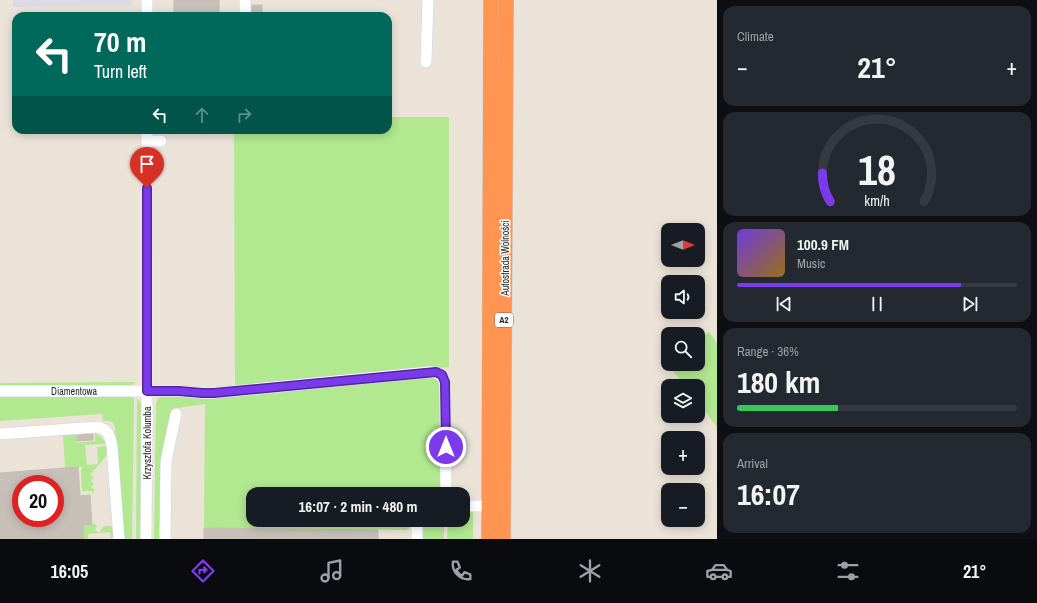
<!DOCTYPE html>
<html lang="en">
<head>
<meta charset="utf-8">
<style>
  body { margin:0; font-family:"Archivo Narrow",sans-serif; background:#242831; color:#f1f3f6; height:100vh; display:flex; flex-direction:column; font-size:15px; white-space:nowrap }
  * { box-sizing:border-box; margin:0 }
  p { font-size:13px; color:#9ea1a6 }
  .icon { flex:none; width:22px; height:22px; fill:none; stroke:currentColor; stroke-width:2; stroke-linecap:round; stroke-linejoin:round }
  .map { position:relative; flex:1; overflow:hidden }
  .side { display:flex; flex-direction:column; gap:6px; padding:6px; background:#0d0f14; width:320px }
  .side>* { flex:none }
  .hud { position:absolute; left:12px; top:12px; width:380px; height:122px; border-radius:12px; box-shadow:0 2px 10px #0003; background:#00695c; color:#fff; overflow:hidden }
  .needle { width:26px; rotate:90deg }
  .fabs { position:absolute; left:661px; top:223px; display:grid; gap:8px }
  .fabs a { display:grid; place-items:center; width:44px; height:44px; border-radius:8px; background:#171b24; box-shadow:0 2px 10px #0003; font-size:20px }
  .speed { position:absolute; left:12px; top:475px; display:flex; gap:8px; font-size:20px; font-weight:700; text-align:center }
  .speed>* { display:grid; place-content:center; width:52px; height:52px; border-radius:50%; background:#171b24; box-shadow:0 2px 10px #0003; line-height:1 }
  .speed .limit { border:6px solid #d22; background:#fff; color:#111 }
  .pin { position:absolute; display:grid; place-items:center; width:34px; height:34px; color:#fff; margin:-41px -17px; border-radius:50% 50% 50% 0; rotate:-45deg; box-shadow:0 0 4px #0007 }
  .pin .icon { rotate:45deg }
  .me { position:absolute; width:44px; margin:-22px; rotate:0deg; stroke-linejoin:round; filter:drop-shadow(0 0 3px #0008) }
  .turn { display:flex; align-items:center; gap:14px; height:84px; padding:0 16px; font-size:18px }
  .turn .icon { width:52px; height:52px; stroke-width:2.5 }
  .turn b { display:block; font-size:28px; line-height:34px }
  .lanes { display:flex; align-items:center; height:38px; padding:0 16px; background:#0003; justify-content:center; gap:20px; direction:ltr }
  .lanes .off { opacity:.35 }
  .big { font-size:30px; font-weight:800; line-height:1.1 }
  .side .widget { flex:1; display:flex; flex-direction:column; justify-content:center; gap:6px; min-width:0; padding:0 14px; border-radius:12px; background:#242831 }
  .side .dial { align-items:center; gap:0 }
  .dial svg { height:104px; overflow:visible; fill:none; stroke:#363941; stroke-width:7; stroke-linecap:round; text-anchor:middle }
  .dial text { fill:#f1f3f6; stroke:none }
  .song { display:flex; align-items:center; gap:12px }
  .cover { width:48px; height:48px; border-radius:6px; background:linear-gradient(135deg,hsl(260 70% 55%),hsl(40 70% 35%)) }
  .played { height:4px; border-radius:2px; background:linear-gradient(90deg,#7c3aed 80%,#363941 80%) }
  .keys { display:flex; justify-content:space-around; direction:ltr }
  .heat { display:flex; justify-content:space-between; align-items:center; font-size:22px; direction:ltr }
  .charge { height:6px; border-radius:3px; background:linear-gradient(90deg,#34c759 36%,#363941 0) }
  .trip { position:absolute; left:246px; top:487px; width:224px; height:40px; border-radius:12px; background:#171b24; box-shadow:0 2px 10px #0003; font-weight:800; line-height:40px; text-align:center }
  .tab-bar { display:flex; height:64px; justify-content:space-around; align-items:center; background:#090b0e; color:#9ea1a6 }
  .tab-bar .icon { width:28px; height:28px }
  .tab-bar .active { color:#7c3aed }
  .tab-bar b { font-size:18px; color:#f1f3f6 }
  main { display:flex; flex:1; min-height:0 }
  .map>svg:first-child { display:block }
  .industrial { fill:#dcdae4 }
  .green { fill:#b1e890 }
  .building { fill:#c7c0b8; stroke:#c7bfb2; fill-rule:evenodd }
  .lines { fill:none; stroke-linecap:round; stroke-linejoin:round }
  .minor-casing { stroke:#ced3e3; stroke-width:12 }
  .highway-casing { stroke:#c7c7c7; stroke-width:16 }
  .minor { stroke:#fff; stroke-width:11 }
  .highway { stroke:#ff9551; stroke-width:15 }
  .route-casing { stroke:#51269a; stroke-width:10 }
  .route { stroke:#7c3aed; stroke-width:7 }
  .labels { text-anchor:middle; stroke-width:3; stroke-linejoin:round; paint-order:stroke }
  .shield { fill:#fff; stroke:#686868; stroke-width:1 }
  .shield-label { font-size:9px; font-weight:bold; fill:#282828 }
  .street-label { font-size:10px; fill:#282828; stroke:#fff }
</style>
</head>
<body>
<main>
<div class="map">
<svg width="717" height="539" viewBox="0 0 717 539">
  <rect width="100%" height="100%" fill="#ece3d8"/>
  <polygon class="industrial" points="13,0 132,0 132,6 13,7"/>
  <g class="green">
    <polygon points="388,117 449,117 449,367 235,386 234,130 388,130"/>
    <polygon points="709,332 717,343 717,427 698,402 698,386 685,386 668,364 698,364 698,340"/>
    <path d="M434 373 441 378 444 494H253V520H413C412 525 411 529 405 530L204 528 205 404 183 407 176 409 162 539H154L156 404 159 396Z"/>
    <polygon points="135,382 134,384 129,386 0,387 0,383"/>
    <polygon points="0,396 130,396 134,398 132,539 124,539 115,428 113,423 110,421 103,421 102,414 0,421"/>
    <polygon points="137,399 140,402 142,408 141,539 136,539"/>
    <polygon points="76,433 77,443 95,441 95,433 101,437 106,444 85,445 87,465 98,464 97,447 107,446 108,454 106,456 90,475 94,478 91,481 94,484 91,487 95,490 92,493 92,491 82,491 81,470 82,469 82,467 65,468 63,435"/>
    <polygon points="463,509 473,511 473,539 447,539 448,520 463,520"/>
    <rect x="422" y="520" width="22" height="19"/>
    <path d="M95 524 97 526 95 530 99 533C101 530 103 526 106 526 114 524 115 533 113 537L111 538 110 532 88 534V539H84L83 525Z"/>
  </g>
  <g class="building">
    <rect x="174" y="0" width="45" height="16"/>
    <rect x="252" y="5" width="10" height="11"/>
    <polygon points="93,434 93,440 77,441 77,435"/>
    <path d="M78 467 80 496 90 495 92 524 83 525 84 539H0V473ZM21 484H55V518H21Z"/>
    <polygon points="204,528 378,530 378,539 204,539"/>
  </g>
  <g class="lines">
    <g class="minor-casing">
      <g id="minor">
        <polyline points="147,0 147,16"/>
        <polyline points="245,16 245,0"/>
        <polyline points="426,62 428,0"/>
        <polyline points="147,141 161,141"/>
        <path d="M0 391H179L202 393H214L430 372C439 372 444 376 445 385L446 494"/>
        <path d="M0 434 97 427C108 429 110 436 112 446L119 539"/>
        <polyline points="463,506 490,506"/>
        <polyline points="146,539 147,391 147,130"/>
        <polyline points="165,539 166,463 168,451 176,414"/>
        <polyline points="417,539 417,520"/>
      </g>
    </g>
    <g class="highway-casing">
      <g id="highway">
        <polyline points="489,539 491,0"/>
        <polyline points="503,539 506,0"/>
      </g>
    </g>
    <use href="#minor" class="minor"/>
    <use href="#highway" class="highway"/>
  </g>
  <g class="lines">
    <g class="route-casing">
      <polyline id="route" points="147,188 147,391 179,391 202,393 214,393 436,372 442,375 445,382 446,447"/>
    </g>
    <use href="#route" class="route"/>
  </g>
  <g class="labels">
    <rect class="shield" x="495" y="313" width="18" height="14" rx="3"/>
    <g class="shield-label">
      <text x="504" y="323">A2</text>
    </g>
    <g class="street-label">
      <text transform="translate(505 258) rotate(-90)" y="4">Autostrada Wolności</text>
      <text x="74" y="395">Diamentowa</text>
      <text transform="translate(147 443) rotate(-90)" y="4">Krzysztofa Kolumba</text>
    </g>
  </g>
</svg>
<div class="fabs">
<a><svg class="needle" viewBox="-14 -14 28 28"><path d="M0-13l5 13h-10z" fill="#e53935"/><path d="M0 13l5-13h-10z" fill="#9ea1a6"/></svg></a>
<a><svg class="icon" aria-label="sound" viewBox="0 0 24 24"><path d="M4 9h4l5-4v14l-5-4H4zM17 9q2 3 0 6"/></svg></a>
<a><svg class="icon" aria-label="search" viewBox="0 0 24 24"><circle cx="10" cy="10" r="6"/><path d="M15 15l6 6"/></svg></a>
<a><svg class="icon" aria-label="layers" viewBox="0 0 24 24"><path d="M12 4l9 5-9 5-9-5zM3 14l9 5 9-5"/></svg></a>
<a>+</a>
<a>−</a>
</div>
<div class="speed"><div class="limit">20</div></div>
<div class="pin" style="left:147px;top:188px;background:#d93025"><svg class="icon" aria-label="arrive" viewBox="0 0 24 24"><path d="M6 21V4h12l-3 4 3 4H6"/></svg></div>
<svg class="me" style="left:446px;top:447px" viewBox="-20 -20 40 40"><circle r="17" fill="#7c3aed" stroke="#fff" stroke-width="3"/><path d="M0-11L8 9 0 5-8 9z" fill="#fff"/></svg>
<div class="trip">16:07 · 2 min · 480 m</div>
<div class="hud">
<div class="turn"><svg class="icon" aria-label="left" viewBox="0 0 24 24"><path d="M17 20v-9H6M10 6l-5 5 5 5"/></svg><div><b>70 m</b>Turn left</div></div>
<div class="lanes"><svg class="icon" aria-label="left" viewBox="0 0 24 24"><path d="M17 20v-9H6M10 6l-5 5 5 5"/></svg><svg class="icon off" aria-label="ahead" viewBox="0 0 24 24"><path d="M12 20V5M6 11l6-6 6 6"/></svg><svg class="icon off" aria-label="right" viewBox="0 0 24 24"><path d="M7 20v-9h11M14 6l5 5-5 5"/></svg></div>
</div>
</div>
<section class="side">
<div class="widget"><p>Climate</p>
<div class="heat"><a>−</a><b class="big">21°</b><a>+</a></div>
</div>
<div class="widget dial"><svg viewBox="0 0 100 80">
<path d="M14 69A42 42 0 1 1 86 69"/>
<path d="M14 69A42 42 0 0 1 8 47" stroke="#7c3aed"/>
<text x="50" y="56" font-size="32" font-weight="700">18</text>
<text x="50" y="72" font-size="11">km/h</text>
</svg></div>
<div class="widget">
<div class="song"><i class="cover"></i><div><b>100.9 FM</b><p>Music</p></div></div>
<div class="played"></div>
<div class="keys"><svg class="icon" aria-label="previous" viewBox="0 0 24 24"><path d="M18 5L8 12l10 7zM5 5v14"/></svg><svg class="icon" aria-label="pause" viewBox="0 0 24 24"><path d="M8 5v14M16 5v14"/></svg><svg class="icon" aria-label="next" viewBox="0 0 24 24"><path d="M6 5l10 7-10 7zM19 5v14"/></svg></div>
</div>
<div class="widget"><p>Range · 36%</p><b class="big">180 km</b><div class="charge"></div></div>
<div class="widget"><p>Arrival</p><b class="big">16:07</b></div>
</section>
</main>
<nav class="tab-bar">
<b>16:05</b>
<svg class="icon active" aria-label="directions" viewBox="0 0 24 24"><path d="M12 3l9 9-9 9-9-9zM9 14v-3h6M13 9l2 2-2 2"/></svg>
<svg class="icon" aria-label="music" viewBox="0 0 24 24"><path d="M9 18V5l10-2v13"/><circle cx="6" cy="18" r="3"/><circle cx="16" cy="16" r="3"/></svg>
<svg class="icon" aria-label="phone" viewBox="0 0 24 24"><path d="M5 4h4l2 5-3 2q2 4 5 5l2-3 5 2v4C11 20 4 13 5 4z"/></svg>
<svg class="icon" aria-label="climate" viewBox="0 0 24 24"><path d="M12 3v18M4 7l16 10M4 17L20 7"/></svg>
<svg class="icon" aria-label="car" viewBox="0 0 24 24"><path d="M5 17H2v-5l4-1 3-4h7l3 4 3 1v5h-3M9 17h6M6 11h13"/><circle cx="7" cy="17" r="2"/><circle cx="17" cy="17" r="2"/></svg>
<svg class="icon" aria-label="filters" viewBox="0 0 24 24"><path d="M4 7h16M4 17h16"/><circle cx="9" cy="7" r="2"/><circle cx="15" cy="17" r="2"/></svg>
<b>21°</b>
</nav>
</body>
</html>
